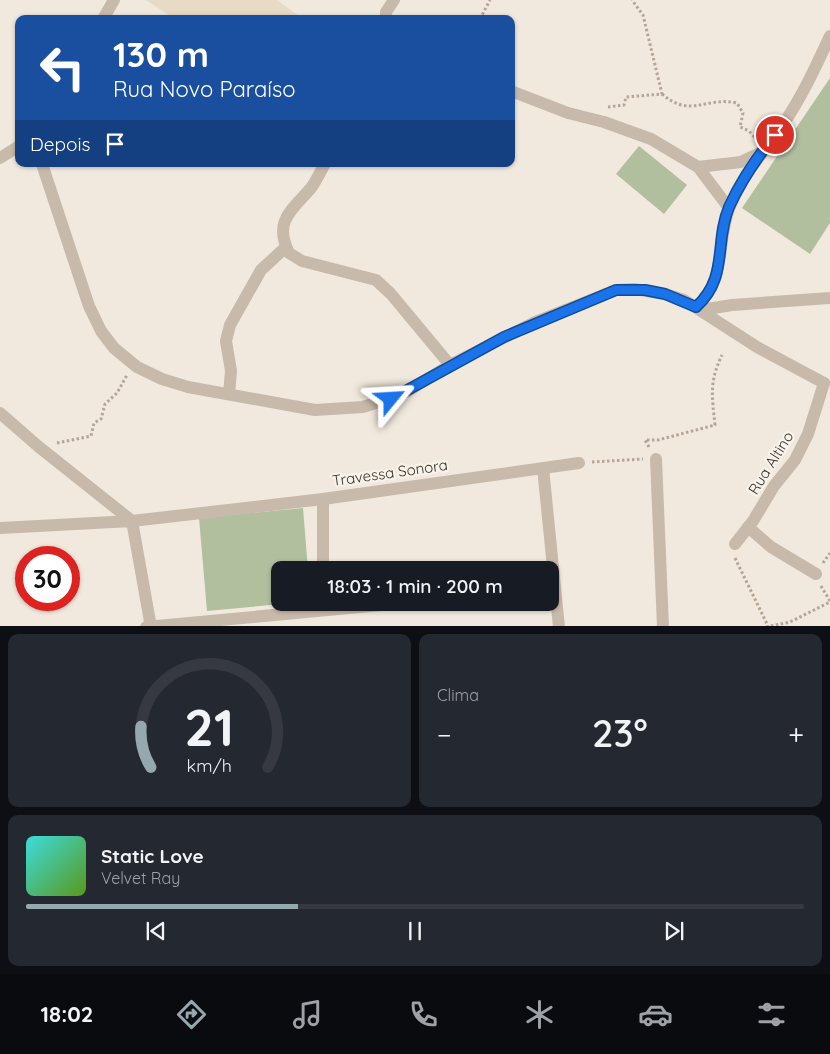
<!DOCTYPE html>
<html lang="pt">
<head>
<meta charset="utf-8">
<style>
  body { margin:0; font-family:Quicksand,sans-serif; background:#242831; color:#f1f3f6; height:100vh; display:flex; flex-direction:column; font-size:19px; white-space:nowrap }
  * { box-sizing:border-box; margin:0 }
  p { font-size:16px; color:#9ea1a6 }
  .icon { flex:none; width:28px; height:28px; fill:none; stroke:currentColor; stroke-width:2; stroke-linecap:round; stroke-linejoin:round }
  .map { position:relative; height:626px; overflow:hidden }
  .sheet { display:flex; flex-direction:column; gap:8px; padding:8px; background:#0d0f14; flex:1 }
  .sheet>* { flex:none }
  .banner { position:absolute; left:15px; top:15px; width:500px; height:152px; border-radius:10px; box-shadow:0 1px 4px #0004; background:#1a4fa0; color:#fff; overflow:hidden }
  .speed { position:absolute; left:15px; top:546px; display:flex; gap:10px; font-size:25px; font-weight:700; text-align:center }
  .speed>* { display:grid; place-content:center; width:65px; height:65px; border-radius:50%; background:#171b24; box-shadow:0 1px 4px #0004; line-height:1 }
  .speed .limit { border:8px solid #d22; background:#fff; color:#111 }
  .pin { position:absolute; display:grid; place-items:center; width:42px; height:42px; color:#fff; margin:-21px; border:2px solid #fff; border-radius:50%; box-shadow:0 1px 5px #0007 }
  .me { position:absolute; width:55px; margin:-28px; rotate:63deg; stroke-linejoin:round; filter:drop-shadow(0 0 4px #0008) }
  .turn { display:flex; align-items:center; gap:18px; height:105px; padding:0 15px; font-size:22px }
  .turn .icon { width:65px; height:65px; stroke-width:2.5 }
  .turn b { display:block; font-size:35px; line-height:42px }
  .then { display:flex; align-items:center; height:48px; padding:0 15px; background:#0003; gap:10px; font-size:19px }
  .big { font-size:38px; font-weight:600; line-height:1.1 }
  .sheet .widget { flex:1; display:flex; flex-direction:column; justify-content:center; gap:8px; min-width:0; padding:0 18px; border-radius:10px; background:#242831 }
  .sheet .dial { align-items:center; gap:0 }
  .dial svg { height:130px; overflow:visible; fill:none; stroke:#363941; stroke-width:7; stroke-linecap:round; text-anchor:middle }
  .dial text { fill:#f1f3f6; stroke:none }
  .song { display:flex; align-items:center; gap:15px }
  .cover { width:60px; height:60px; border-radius:8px; background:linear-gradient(135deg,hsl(180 70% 55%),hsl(90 70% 35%)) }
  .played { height:5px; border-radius:2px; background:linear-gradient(90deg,#94a8ad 35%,#363941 35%) }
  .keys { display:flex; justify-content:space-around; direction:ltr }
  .heat { display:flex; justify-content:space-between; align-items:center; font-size:28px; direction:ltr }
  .sheet .tiles { flex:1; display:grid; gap:8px; grid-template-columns:1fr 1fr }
  .widget:last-child { grid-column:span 2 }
  .trip { position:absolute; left:271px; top:561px; width:288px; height:50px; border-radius:10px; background:#171b24; box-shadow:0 1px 4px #0004; font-weight:600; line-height:50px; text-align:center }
  .dock { display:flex; height:80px; justify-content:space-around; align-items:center; background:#090b0e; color:#9ea1a6 }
  .dock .icon { width:35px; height:35px }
  .dock .on { color:#94a8ad }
  .dock b { font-size:22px; color:#f1f3f6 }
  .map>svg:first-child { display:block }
  .pitch { fill:#b1bf9f }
  .plaza { fill:#e7dbc6 }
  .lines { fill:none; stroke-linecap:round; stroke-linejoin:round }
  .path { stroke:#b4a595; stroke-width:3; stroke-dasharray:2.5 2.5; stroke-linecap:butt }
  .minor { stroke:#c8baab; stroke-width:12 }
  .route-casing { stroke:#114b97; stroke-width:12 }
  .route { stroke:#1a73e8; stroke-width:9 }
  .labels { text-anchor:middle; stroke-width:4.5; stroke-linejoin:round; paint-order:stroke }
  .street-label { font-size:15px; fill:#362f2a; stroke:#f8f3ea }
</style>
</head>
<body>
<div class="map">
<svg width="830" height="627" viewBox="0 0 830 627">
  <rect width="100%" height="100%" fill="#f1e9de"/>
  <g class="pitch">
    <polygon points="830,78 830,223 810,254 742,208"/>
    <polygon points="639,146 687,185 664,214 616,174"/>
    <polygon points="303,508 308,570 280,570 280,602 292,603 207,611 199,518"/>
  </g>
  <polygon class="plaza" points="146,0 277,0 303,19 174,19"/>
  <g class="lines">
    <g class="path">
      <polyline points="480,19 490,0"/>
      <path d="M662 94C691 119 705 96 737 103L743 113 740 127 749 131 756 139"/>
      <polyline points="608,107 624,105 626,97 662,94 643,15 632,0"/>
      <polyline points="57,443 91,436 94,423 101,419 105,404 117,393 127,375"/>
      <path d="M649 447 645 440H658L715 425C712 396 709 382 722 355"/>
      <polyline points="592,462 643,459"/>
      <polyline points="735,558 768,626"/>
      <polyline points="823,563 830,553"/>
      <polyline points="821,586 830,601"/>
      <polyline points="766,627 790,622 830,602"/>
    </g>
    <g class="minor">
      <polyline points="103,19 114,0"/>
      <polyline points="386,19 386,12 394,0"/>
      <polyline points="511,91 568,113 604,122 651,139 698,167 729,208"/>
      <polyline points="0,158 19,146"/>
      <polyline points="42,164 89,306 101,331 114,348 137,367 162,379 188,387 315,410 363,407 403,394 450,365 535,322 616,290 634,289 665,294 684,300 757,347 824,383"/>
      <path d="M325 164C320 172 316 181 311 188 292 210 273 221 289 253L302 261 376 280 391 294 450 365"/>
      <polyline points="698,167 741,162 762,152"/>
      <path d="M696 307C727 279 716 245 729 209 740 176 766 151 784 123 803 95 816 66 830 36"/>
      <polyline points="701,310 732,305 830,298"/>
      <polyline points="229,394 231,371 226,341 230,325 261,270 286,247"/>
      <polyline points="0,413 39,447 132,521 323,499 579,463"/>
      <polyline points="656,459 663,627"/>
      <polyline points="543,468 559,627"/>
      <polyline points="748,527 771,547 816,574"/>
      <polyline points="0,528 132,521 151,627"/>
      <polyline points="735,544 753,521 774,486 795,460 808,434 824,383"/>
      <polyline points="323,570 323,499"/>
      <polyline points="146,627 413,602"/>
    </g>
  </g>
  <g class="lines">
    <g class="route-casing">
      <path id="route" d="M391 399 504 337 616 290H645L665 294 696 307C729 277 714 243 729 207 741 181 757 157 775 135"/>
    </g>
    <use href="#route" class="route"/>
  </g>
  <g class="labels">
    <g class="street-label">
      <text transform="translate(771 463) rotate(-58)" y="5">Rua Altino</text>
      <text transform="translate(390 473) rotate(-8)" y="5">Travessa Sonora</text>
    </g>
  </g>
</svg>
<div class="speed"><div class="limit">30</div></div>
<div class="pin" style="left:775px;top:135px;background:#d93025"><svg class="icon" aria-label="arrive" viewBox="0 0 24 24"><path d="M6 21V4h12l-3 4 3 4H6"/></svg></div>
<svg class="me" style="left:391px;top:399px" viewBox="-20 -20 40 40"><path d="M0-17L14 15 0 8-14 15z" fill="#1a73e8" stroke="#fff" stroke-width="4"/></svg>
<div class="trip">18:03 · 1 min · 200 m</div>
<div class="banner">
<div class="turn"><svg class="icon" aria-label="left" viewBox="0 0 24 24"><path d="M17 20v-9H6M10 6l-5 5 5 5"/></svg><div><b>130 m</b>Rua Novo Paraíso</div></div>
<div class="then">Depois<svg class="icon" aria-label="arrive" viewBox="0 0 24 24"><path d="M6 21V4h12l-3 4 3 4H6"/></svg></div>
</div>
</div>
<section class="sheet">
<div class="tiles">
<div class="widget dial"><svg viewBox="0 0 100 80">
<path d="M14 69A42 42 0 1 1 86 69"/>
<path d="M14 69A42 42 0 0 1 8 44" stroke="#94a8ad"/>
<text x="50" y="56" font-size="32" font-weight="700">21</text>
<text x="50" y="72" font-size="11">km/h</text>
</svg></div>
<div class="widget"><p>Clima</p>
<div class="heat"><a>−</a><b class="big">23°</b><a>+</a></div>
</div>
<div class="widget">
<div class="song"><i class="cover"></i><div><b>Static Love</b><p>Velvet Ray</p></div></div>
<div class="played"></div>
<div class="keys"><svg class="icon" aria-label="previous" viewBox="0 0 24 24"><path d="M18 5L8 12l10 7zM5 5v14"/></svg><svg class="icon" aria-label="pause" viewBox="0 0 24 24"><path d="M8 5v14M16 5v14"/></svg><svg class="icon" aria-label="next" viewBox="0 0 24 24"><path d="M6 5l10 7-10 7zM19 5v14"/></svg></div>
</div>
</div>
</section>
<nav class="dock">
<b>18:02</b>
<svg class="icon on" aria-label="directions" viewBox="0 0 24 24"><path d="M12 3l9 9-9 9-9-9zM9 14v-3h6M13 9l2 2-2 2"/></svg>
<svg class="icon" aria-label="music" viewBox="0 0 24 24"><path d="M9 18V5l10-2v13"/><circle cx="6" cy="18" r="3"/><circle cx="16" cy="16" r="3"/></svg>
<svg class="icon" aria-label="phone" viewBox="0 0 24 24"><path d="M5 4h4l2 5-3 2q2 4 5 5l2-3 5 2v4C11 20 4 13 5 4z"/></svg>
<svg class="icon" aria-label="climate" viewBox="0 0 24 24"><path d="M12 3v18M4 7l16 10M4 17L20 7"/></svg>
<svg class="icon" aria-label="car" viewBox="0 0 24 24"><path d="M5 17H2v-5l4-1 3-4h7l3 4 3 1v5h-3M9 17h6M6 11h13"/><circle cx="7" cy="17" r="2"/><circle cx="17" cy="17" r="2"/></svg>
<svg class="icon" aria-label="filters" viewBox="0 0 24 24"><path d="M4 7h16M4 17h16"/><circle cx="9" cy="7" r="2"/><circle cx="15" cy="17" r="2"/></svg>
</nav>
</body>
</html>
